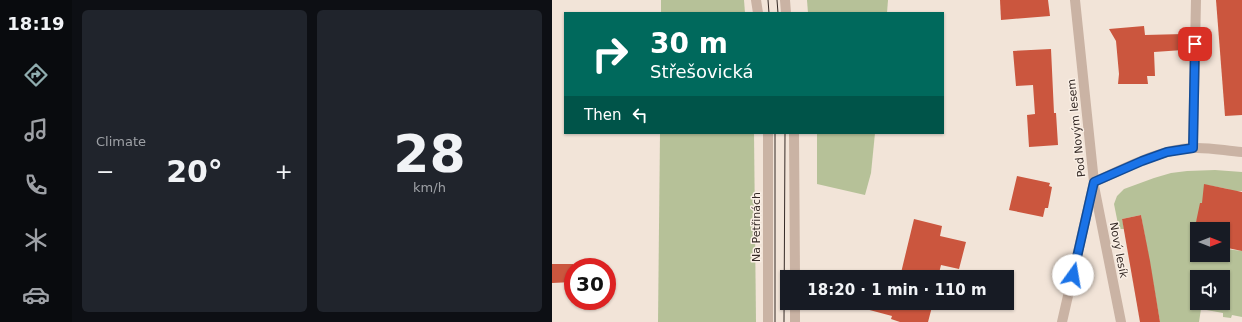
<!DOCTYPE html>
<html lang="en">
<head>
<meta charset="utf-8">
<style>
  body { margin:0; font-family:"DejaVu Sans",sans-serif; background:#20242c; color:#f1f3f6; height:100vh; display:flex; flex-direction:column; font-size:15px; white-space:nowrap }
  * { box-sizing:border-box; margin:0 }
  p { font-size:13px; color:#9ea1a6 }
  .icon { flex:none; width:22px; height:22px; fill:none; stroke:currentColor; stroke-width:2; stroke-linecap:round; stroke-linejoin:round }
  .map { position:relative; flex:1; overflow:hidden }
  .side { display:flex; flex-direction:column; gap:10px; padding:10px; background:#0d0f14; width:480px }
  .side>* { flex:none }
  .banner { position:absolute; left:12px; top:12px; width:380px; height:122px; border-radius:0px; box-shadow:0 1px 3px #0004; background:#00695c; color:#fff; overflow:hidden }
  .needle { width:26px; rotate:90deg }
  .buttons { position:absolute; left:638px; top:222px; display:grid; gap:8px }
  .buttons a { display:grid; place-items:center; width:40px; height:40px; border-radius:0px; background:#171b24; box-shadow:0 1px 3px #0004; font-size:20px }
  .speed { position:absolute; left:12px; top:258px; display:flex; gap:8px; font-size:20px; font-weight:700; text-align:center }
  .speed>* { display:grid; place-content:center; width:52px; height:52px; border-radius:50%; background:#171b24; box-shadow:0 1px 3px #0004; line-height:1 }
  .speed .limit { border:6px solid #d22; background:#fff; color:#111 }
  .pin { position:absolute; display:grid; place-items:center; width:34px; height:34px; color:#fff; margin:-17px; border-radius:8px; box-shadow:0 2px 6px #0006 }
  .me { position:absolute; width:44px; margin:-22px; rotate:13deg; stroke-linejoin:round; filter:drop-shadow(0 0 3px #0008) }
  .turn { display:flex; align-items:center; gap:14px; height:84px; padding:0 20px; font-size:18px }
  .turn .icon { width:52px; height:52px; stroke-width:2.5 }
  .turn b { display:block; font-size:28px; line-height:34px }
  .then { display:flex; align-items:center; height:38px; padding:0 20px; background:#0003; gap:8px; font-size:15px }
  .big { font-size:30px; font-weight:700; line-height:1.1 }
  .side .tile { flex:1; display:flex; flex-direction:column; justify-content:center; gap:6px; min-width:0; padding:0 14px; border-radius:6px; background:#20242c }
  .side .dial { align-items:center; gap:0 }
  .dial b { font-size:52px; line-height:1 }
  .heat { display:flex; justify-content:space-between; align-items:center; font-size:22px; direction:ltr }
  .side .tiles { flex:1; display:grid; gap:10px; grid-template-columns:repeat(2,1fr) }
  .trip { position:absolute; left:228px; top:270px; width:234px; height:40px; border-radius:0px; background:#171b24; box-shadow:0 1px 3px #0004; font-weight:700; line-height:40px; text-align:center }
  main { display:flex; flex:1; min-height:0 }
  .menu { display:flex; flex-direction:column; width:72px; justify-content:space-around; align-items:center; background:#090b0e; color:#9ea1a6 }
  .menu .icon { width:28px; height:28px }
  .menu .active { color:#90adaf }
  .menu b { font-size:18px; color:#f1f3f6 }
  .map>svg:first-child { display:block }
  .green { fill:#b6c198; fill-rule:evenodd }
  .building { fill:#cb563e }
  .lines { fill:none; stroke-linecap:round; stroke-linejoin:round }
  .minor { stroke:#cab3a4; stroke-width:10 }
  .tram { stroke:#352a26; stroke-width:1 }
  .route-casing { stroke:#114b97; stroke-width:10 }
  .route { stroke:#1a73e8; stroke-width:7 }
  .labels { text-anchor:middle; stroke-width:3; stroke-linejoin:round; paint-order:stroke }
  .street-label { font-size:11px; fill:#352a26; stroke:#faefe5 }
</style>
</head>
<body>
<main>
<nav class="menu">
<b>18:19</b>
<svg class="icon active" aria-label="directions" viewBox="0 0 24 24"><path d="M12 3l9 9-9 9-9-9zM9 14v-3h6M13 9l2 2-2 2"/></svg>
<svg class="icon" aria-label="music" viewBox="0 0 24 24"><path d="M9 18V5l10-2v13"/><circle cx="6" cy="18" r="3"/><circle cx="16" cy="16" r="3"/></svg>
<svg class="icon" aria-label="phone" viewBox="0 0 24 24"><path d="M5 4h4l2 5-3 2q2 4 5 5l2-3 5 2v4C11 20 4 13 5 4z"/></svg>
<svg class="icon" aria-label="climate" viewBox="0 0 24 24"><path d="M12 3v18M4 7l16 10M4 17L20 7"/></svg>
<svg class="icon" aria-label="car" viewBox="0 0 24 24"><path d="M5 17H2v-5l4-1 3-4h7l3 4 3 1v5h-3M9 17h6M6 11h13"/><circle cx="7" cy="17" r="2"/><circle cx="17" cy="17" r="2"/></svg>
</nav>
<section class="side">
<div class="tiles">
<div class="tile"><p>Climate</p>
<div class="heat"><a>−</a><b class="big">20°</b><a>+</a></div>
</div>
<div class="tile dial"><b>28</b><p>km/h</p></div>
</div>
</section>
<div class="map">
<svg width="690" height="322" viewBox="0 0 690 322">
  <rect width="100%" height="100%" fill="#f2e4d8"/>
  <g class="green">
    <polygon points="109,0 192,0 193,13 109,13"/>
    <polygon points="255,0 336,0 335,13 256,13"/>
    <polygon points="108,133 202,133 204,322 106,322"/>
    <polygon points="265,133 323,133 319,173 313,195 265,184"/>
    <path d="M663 170 690 172V191H685V194L676 189 655 185 651 204 644 222 647 223 644 243 645 255H671V244L674 245V249L690 251V317L680 315 679 318 671 317V313L649 309 647 322H608L589 215 570 219 572 229H567L562 204 565 196 572 189 602 178 619 173 635 171ZM645 277H671V303H645Z"/>
  </g>
  <g class="building">
    <polygon points="448,0 496,0 498,16 449,20"/>
    <polygon points="664,0 690,0 690,115 673,116"/>
    <polygon points="592,26 593,35 631,34 631,50 602,52 603,76 595,76 596,84 566,84 567,74 564,41 557,29"/>
    <polygon points="499,49 502,113 504,113 506,145 477,147 475,115 483,114 481,85 464,86 461,51"/>
    <polygon points="465,176 498,183 497,186 500,187 496,208 493,208 491,217 457,210"/>
    <polygon points="652,184 690,192 690,251 671,247 671,229 646,229 647,223 644,222 648,203 650,203"/>
    <polygon points="589,215 598,261 608,322 588,322 570,219"/>
    <polygon points="362,219 390,226 388,236 414,242 407,269 389,265 386,277 348,277"/>
    <polygon points="0,264 21,264 21,282 0,283"/>
    <polygon points="310,303 381,303 376,322 348,322 339,319 340,316 310,308"/>
  </g>
  <g class="lines">
    <g class="minor">
      <polyline points="204,0 206,13"/>
      <polyline points="233,0 234,13"/>
      <polyline points="242,133 243,277"/>
      <polyline points="641,148 644,0"/>
      <path d="M542 182C572 169 607 149 641 148 657 147 674 151 690 152"/>
      <polyline points="542,186 569,322"/>
      <polyline points="243,303 243,322"/>
      <polyline points="216,322 216,133"/>
      <polyline points="510,322 542,182 523,0"/>
    </g>
    <g class="tram">
      <polyline points="216,0 217,13"/>
      <polyline points="225,0 226,13"/>
      <polyline points="223,133 223,322"/>
      <polyline points="232,322 233,133"/>
    </g>
  </g>
  <g class="lines">
    <g class="route-casing">
      <polyline id="route" points="521,275 542,182 590,161 615,152 641,148 643,44"/>
    </g>
    <use href="#route" class="route"/>
  </g>
  <g class="labels">
    <g class="street-label">
      <text transform="translate(524 128) rotate(-96)" y="4">Pod Novým lesem</text>
      <text transform="translate(204 227) rotate(-90)" y="4">Na Petřinách</text>
      <text transform="translate(567 250) rotate(79)" y="4">Nový lesík</text>
    </g>
  </g>
</svg>
<div class="buttons">
<a><svg class="needle" viewBox="-14 -14 28 28"><path d="M0-13l5 13h-10z" fill="#e53935"/><path d="M0 13l5-13h-10z" fill="#9ea1a6"/></svg></a>
<a><svg class="icon" aria-label="sound" viewBox="0 0 24 24"><path d="M4 9h4l5-4v14l-5-4H4zM17 9q2 3 0 6"/></svg></a>
</div>
<div class="speed"><div class="limit">30</div></div>
<div class="pin" style="left:643px;top:44px;background:#d93025"><svg class="icon" aria-label="arrive" viewBox="0 0 24 24"><path d="M6 21V4h12l-3 4 3 4H6"/></svg></div>
<svg class="me" style="left:521px;top:275px" viewBox="-20 -20 40 40"><circle r="19" fill="#fff"/><path d="M0-13L10 11 0 6-10 11z" fill="#1a73e8"/></svg>
<div class="trip">18:20 · 1 min · 110 m</div>
<div class="banner">
<div class="turn"><svg class="icon" aria-label="right" viewBox="0 0 24 24"><path d="M7 20v-9h11M14 6l5 5-5 5"/></svg><div><b>30 m</b>Střešovická</div></div>
<div class="then">Then<svg class="icon" aria-label="left" viewBox="0 0 24 24"><path d="M17 20v-9H6M10 6l-5 5 5 5"/></svg></div>
</div>
</div>
</main>
</body>
</html>
